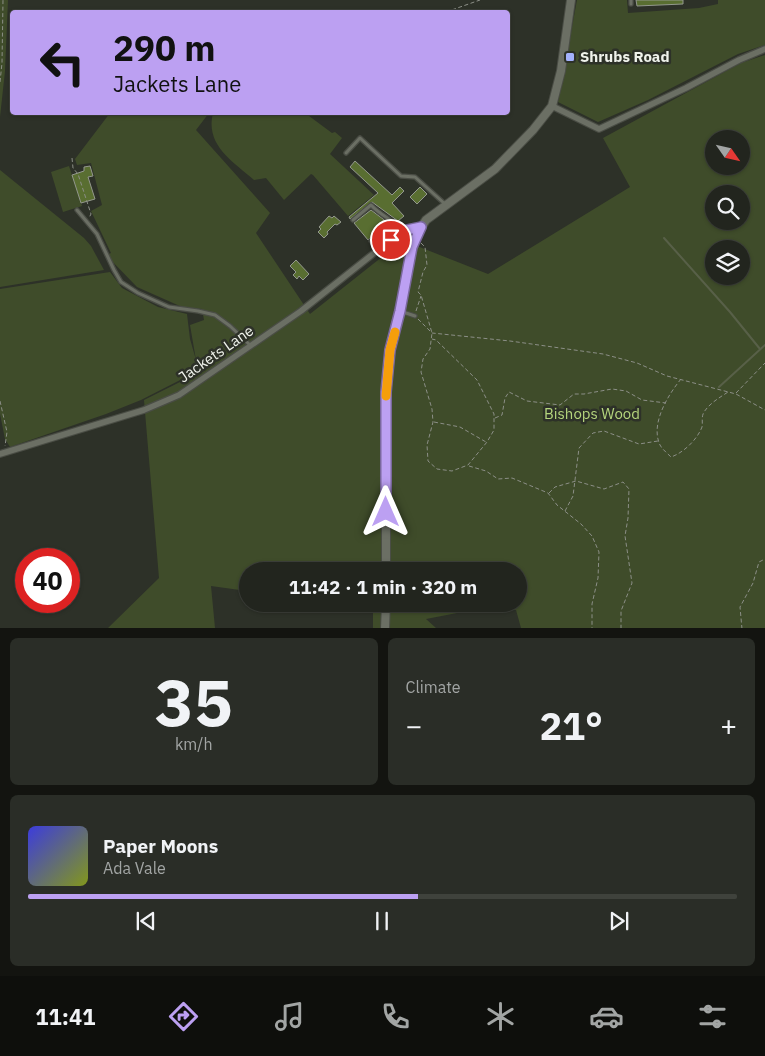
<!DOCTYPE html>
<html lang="en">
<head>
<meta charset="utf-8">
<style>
  body { margin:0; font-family:"IBM Plex Sans",sans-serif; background:#2a2d27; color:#f1f3f6; height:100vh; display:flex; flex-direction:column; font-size:19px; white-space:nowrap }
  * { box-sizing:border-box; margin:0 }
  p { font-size:16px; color:#a2a5a4 }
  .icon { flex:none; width:28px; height:28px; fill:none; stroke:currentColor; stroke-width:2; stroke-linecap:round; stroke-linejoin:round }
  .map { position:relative; height:628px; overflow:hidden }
  .details { display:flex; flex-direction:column; gap:10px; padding:10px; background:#131410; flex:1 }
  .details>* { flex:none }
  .guide { position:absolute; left:10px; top:10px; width:500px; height:105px; border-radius:5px; box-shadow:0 1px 4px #0004,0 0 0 1px #3f423c; background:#bca0f2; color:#111; overflow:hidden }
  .needle { width:32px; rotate:124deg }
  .buttons { position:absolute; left:705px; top:130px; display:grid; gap:10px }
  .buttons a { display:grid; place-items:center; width:45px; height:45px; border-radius:50%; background:#22251e; box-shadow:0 1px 4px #0004,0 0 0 1px #3f423c; font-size:25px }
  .speed { position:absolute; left:15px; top:548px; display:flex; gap:10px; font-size:25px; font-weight:700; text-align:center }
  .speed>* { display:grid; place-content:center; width:65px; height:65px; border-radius:50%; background:#22251e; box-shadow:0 1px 4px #0004,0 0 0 1px #3f423c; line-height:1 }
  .speed .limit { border:8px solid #d22; background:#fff; color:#111 }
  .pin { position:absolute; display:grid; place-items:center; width:42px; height:42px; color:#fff; margin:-21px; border:2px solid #fff; border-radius:50%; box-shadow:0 1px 5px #0007 }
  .me { position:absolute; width:55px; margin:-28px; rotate:0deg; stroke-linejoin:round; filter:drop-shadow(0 0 4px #0008) }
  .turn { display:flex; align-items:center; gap:18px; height:105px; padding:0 20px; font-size:22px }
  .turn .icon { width:65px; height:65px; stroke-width:2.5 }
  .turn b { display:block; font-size:35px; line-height:42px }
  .big { font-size:38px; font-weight:800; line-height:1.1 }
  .details .tile { flex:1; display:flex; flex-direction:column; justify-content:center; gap:8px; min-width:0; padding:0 18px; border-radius:8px; background:#2a2d27 }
  .details .dial { align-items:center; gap:0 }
  .dial b { font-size:65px; line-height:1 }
  .song { display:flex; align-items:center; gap:15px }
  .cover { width:60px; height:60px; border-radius:8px; background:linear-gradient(135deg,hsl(240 70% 55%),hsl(70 70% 35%)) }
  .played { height:5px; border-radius:2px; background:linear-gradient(90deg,#bca0f2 55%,#3f423c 55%) }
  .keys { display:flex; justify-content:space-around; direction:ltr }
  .heat { display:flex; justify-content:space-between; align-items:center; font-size:28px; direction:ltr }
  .details .tiles { flex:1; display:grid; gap:10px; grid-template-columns:1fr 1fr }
  .tile:last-child { grid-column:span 2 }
  .trip { position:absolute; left:239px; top:562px; width:288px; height:50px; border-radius:25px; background:#22251e; box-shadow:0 1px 4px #0004,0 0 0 1px #3f423c; font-weight:800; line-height:50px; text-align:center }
  .tab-bar { display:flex; height:80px; justify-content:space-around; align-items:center; background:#0e0f0c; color:#a2a5a4 }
  .tab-bar .icon { width:35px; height:35px }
  .tab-bar .active { color:#bca0f2 }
  .tab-bar b { font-size:22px; color:#f1f3f6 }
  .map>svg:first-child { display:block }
  .green { fill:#3f4c2a; fill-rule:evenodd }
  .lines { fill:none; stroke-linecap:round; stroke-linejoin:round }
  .stream { stroke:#586048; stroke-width:2 }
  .building { fill:#596e31; stroke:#93988d }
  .service-casing { stroke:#4a4d45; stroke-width:5.5 }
  .minor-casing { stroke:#4a4d45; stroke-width:8 }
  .tertiary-casing { stroke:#4a4d45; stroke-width:10 }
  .path { stroke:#8c8f87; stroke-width:1; stroke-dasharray:4 2.5; stroke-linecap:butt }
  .service { stroke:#6b6f64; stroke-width:3 }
  .minor { stroke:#6b6f64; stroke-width:5.5 }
  .tertiary { stroke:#6b6f64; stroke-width:8 }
  .route-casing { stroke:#7a689d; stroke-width:12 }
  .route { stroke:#bca0f2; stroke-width:9 }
  .slow { stroke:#f59e0b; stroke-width:9 }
  .poi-dot { fill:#a4b2fc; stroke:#2d3128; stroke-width:2 }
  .labels { text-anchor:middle; stroke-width:5; stroke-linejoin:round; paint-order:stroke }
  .poi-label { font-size:15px; font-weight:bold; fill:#eff2eb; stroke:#2d3128; text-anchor:start }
  .street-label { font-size:15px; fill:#eff2eb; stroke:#2d3128 }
  .park-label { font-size:15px; fill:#b5d67d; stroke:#2d3128 }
</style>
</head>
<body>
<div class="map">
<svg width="765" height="629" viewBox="0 0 765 629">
  <rect width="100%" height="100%" fill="#2d3128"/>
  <g class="green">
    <polygon points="0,0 8,0 5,71 0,117"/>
    <polygon points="577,0 627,0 628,13 699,8 718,4 718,0 765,0 765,45 738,54 648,100 598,122 558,102"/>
    <path d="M765 55V628H521L516 610 483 608 426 619 436 628H373V609L335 604H518V571H248L247 591 211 586 215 628H108L159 578 144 400 192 376 196 371 197 364 194 370 190 375 141 400 106 414 10 447 5 439 0 414V289L110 272 122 288 158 307 187 314 190 339 196 360 190 325 204 320 202 309 182 307 137 287 106 255 111 253 91 211 102 205 91 163 77 165 75 159 110 113H209L196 130 270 213 256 233 310 314 397 245 417 246 488 274 630 187 603 138 741 63ZM714 139H741V166H714ZM714 194H741V221H714ZM714 249H741V276H714Z"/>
    <path d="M213 113H305L332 133 335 132 342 138 330 154 374 195 348 216 313 175 311 174 284 200 266 178 254 180C232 161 205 145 213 113Z"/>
    <polygon points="69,166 82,206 63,212 51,172"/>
    <polygon points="0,170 84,238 91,246 104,270 0,287"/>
  </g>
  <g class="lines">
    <g class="stream">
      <polyline points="664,238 730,312 760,349"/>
      <polyline points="719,387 765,345"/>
    </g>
  </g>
  <g class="building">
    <polygon points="636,0 683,0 683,4 637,6"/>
    <polygon points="355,161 392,195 400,187 404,191 392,203 404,216 398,221 372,202 350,219 349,217 378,193 350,167"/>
    <polygon points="90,166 93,176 88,177 95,199 81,203 72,175 84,171 84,167"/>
    <polygon points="420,187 427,194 417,204 410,197"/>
    <polygon points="371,210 387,222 368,240 354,223"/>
    <polygon points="329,216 332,218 334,216 341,222 337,225 335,224 327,232 328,234 324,238 318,232 321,229 319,227"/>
    <polygon points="296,260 309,274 303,280 299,276 297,279 293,275 296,272 290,266"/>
  </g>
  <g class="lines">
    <g class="service-casing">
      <g id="service">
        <polyline points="631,4 631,0"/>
        <polyline points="346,153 360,138 401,176 415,177 445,204"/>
        <polyline points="77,210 97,234 114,270 121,282 138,293 169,307 198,311 215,315 230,326 250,345"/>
        <path d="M353 220 371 205C380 215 393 220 402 230"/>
        <polyline points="371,241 392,222"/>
        <polyline points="400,311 415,316"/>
      </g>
    </g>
    <g class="minor-casing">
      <g id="minor">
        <polyline points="552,106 599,129 686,88 739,60 765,49"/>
        <polyline points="0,454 144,410 179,395 301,311 402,231 421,227"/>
      </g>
    </g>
    <g class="tertiary-casing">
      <g id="tertiary">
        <polyline points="386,571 386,392 390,350 415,237 426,220 495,169 533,130 552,106 561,71 571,0"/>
        <polyline points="385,629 386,604"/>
      </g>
    </g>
    <g class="path">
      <polyline points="446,12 480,0"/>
      <polyline points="0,82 2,63 3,0"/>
      <polyline points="72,158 73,168 78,174 91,214 89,218"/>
      <polyline points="421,243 425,247 427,265 423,272 418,292 421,295 432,333 430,349 423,359 421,372 432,409 433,422 427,445 428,461 437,469 452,471 468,465 487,442 494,430 494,414 477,380 436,340 432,339"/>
      <polyline points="416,311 421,296"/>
      <polyline points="418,319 432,333 510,341 603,354 637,363 667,376 736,394 765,410"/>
      <path d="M681 379C668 395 650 424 660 445 662 449 667 453 671 457 683 453 697 440 702 427 703 422 701 417 704 412 710 403 719 398 728 392"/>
      <polyline points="736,393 765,363"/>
      <polyline points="0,401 7,432 5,446"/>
      <polyline points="495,418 502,415 505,398 509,392 527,401 560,405 574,394 584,394 612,389 626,391 642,400 666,403"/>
      <polyline points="434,422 460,427 486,442"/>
      <polyline points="469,466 486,471 498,479 512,478 548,493 557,505 581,524 592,536 599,552 598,578 592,604 592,629"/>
      <polyline points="549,493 555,487 576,481 604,489 623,482 629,489 628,518 625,536 632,583 621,611 621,629"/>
      <polyline points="565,511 573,496 579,448 593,433 604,431 639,444 658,441"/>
      <polyline points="742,629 740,607 753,583 759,562 765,559"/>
    </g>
    <use href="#service" class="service"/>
    <use href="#minor" class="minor"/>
    <use href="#tertiary" class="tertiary"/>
  </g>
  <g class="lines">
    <g class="route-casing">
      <polyline id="route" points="386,512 386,392 390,350 400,311 412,247 421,227 402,231 391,240"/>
    </g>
    <use href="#route" class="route"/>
    <polyline class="slow" points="386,396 390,350 395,332"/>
  </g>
  <rect class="poi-dot" x="565" y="52" width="10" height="10" rx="2.5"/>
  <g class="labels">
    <g class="poi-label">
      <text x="580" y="62">Shrubs Road</text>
    </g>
    <g class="street-label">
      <text transform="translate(216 354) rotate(-35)" y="5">Jackets Lane</text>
    </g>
    <g class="park-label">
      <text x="592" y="419">Bishops Wood</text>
    </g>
  </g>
</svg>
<div class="buttons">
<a><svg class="needle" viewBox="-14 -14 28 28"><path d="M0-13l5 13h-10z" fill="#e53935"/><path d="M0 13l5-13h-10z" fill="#a2a5a4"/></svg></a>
<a><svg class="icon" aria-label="search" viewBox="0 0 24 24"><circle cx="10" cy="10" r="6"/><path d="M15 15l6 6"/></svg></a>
<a><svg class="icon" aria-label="layers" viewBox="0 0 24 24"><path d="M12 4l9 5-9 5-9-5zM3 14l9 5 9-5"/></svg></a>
</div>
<div class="speed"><div class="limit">40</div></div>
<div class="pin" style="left:391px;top:240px;background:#d93025"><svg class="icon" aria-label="arrive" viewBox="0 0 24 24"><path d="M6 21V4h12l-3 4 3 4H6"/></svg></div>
<svg class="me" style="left:386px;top:512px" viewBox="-20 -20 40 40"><path d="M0-17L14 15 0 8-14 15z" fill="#bca0f2" stroke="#fff" stroke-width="4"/></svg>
<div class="trip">11:42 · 1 min · 320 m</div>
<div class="guide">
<div class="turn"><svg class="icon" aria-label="left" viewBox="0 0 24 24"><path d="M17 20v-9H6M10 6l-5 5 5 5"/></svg><div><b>290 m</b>Jackets Lane</div></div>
</div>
</div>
<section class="details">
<div class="tiles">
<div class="tile dial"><b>35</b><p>km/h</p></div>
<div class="tile"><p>Climate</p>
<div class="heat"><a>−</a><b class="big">21°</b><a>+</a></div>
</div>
<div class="tile">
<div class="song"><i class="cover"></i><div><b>Paper Moons</b><p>Ada Vale</p></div></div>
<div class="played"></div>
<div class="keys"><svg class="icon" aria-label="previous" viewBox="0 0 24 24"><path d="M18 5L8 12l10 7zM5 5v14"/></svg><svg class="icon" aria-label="pause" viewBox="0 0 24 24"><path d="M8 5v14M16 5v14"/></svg><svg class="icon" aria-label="next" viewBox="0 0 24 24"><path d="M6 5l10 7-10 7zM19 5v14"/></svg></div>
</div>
</div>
</section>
<nav class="tab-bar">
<b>11:41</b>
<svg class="icon active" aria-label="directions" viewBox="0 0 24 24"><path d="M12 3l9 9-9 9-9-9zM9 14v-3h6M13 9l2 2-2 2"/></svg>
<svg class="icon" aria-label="music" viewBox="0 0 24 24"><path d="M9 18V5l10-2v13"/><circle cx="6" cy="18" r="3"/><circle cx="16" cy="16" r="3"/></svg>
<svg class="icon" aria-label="phone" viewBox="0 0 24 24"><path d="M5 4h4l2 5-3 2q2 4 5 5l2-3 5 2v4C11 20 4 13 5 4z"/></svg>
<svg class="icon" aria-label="climate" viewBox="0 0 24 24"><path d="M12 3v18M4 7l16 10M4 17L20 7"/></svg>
<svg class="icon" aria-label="car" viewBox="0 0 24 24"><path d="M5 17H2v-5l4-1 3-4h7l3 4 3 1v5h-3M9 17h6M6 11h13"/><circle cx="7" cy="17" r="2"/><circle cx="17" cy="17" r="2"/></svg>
<svg class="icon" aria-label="filters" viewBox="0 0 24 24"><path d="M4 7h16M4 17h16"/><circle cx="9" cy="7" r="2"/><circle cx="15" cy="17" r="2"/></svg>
</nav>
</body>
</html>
